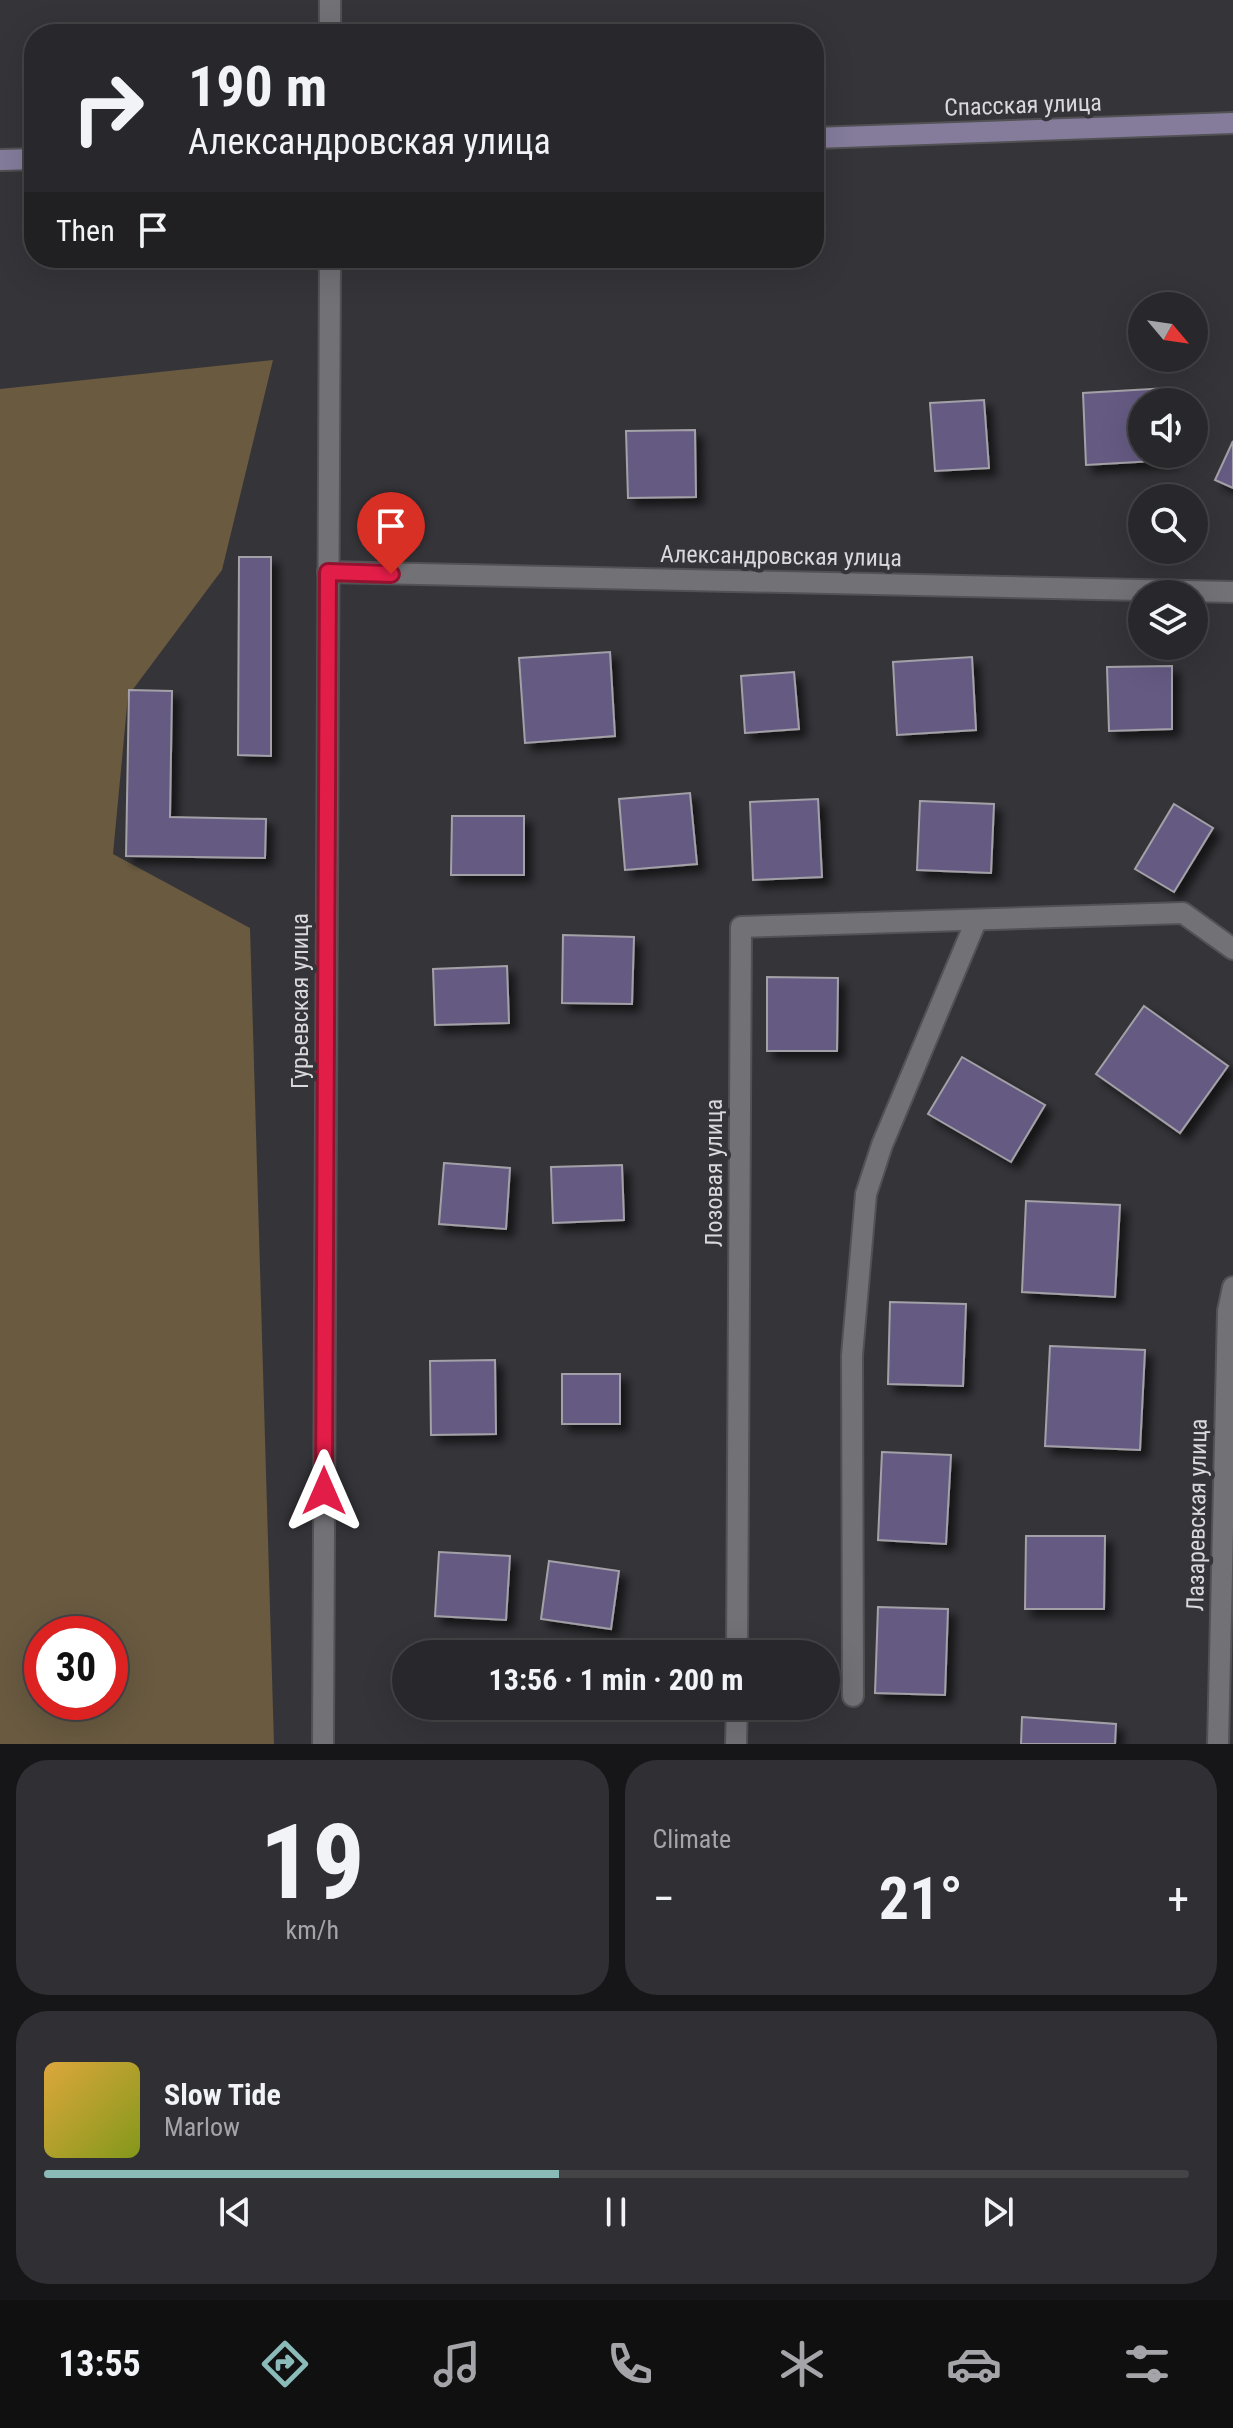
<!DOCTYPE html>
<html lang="en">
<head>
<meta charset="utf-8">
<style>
  body { margin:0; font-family:"Roboto Condensed",sans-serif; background:#302f33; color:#f1f3f6; height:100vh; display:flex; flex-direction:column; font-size:30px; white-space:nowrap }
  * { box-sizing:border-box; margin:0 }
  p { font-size:26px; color:#a5a5a9 }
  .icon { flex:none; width:44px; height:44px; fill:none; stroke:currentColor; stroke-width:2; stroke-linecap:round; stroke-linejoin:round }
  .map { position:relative; height:1744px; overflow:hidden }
  .drawer { display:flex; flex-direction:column; gap:16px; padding:16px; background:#161518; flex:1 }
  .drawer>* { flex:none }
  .guide { position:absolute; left:24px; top:24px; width:800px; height:244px; border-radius:32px; box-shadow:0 8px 32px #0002,0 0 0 2px #444447; background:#28272b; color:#f1f3f6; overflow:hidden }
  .needle { width:52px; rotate:119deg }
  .tools { position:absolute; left:1128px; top:292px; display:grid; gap:16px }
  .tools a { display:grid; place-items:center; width:80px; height:80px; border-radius:50%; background:#28272b; box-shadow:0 8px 32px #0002,0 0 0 2px #444447; font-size:40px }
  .speed { position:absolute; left:24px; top:1616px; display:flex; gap:16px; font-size:40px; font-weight:700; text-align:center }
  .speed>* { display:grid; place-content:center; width:104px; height:104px; border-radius:50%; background:#28272b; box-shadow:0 8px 32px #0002,0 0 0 2px #444447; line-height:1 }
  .speed .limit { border:12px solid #d22; background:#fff; color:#111 }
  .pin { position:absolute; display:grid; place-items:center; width:68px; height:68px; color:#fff; margin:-82px -34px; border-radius:50% 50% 50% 0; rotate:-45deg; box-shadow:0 0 8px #0007 }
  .pin .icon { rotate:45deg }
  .me { position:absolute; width:88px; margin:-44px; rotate:0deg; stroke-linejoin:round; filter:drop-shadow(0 0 6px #0008) }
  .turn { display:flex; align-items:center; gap:28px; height:168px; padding:0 32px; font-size:36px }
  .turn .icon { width:104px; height:104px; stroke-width:2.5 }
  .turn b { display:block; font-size:56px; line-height:68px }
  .then { display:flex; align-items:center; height:76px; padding:0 32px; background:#0003; gap:16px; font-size:30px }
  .big { font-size:60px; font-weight:700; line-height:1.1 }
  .drawer .tile { flex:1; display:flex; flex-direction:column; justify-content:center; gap:12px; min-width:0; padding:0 28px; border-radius:32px; background:#302f33 }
  .drawer .dial { align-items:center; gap:0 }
  .dial b { font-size:104px; line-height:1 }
  .song { display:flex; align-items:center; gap:24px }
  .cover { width:96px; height:96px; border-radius:12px; background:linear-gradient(135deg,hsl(40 70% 55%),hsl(70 70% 35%)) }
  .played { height:8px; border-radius:4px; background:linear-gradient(90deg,#8bbbb9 45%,#444447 45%) }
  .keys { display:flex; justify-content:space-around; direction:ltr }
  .heat { display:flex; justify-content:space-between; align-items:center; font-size:44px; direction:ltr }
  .drawer .tiles { flex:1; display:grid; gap:16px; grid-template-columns:1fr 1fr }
  .tile:last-child { grid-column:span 2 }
  .trip { position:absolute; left:392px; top:1640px; width:448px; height:80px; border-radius:40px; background:#28272b; box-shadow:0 8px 32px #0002,0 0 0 2px #444447; font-weight:700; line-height:80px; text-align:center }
  .tab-bar { display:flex; height:128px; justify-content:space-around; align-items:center; background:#101011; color:#a5a5a9 }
  .tab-bar .icon { width:56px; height:56px }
  .tab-bar .selected { color:#8bbbb9 }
  .tab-bar b { font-size:36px; color:#f1f3f6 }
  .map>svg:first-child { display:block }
  .green { fill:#695a40; fill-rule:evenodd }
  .building { fill:#655a82; stroke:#a3a1a7; stroke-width:2; filter:url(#shadow) }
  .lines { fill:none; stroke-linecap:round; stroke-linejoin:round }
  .street-casing { stroke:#525154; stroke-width:24 }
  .secondary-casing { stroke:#525154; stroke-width:24 }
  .street { stroke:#727176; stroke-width:20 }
  .secondary { stroke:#857c9c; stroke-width:20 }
  .route-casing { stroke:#92132f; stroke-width:20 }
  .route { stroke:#e11d48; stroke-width:14 }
  .labels { text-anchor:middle; stroke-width:8; stroke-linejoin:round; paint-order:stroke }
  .street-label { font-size:24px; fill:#d9d8db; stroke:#353439 }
</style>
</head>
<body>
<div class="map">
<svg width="1233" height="1744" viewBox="0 0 1233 1744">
  <defs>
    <filter id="shadow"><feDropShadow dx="7" dy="7" stdDeviation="4" flood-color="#0009"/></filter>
  </defs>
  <rect width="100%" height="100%" fill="#353439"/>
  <path class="green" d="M273 360 222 570 128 696 113 854 250 928 274 1744H0V389ZM42 1634H110V1702H42Z"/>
  <g class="building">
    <polygon points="1168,388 1168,402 1142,402 1142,454 1171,454 1171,460 1086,465 1083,393"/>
    <polygon points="984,400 989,468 935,471 930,403"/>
    <polygon points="695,430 696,497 628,498 626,431"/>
    <polygon points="1233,441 1233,488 1215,480"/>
    <polygon points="239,557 271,557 271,756 238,755"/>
    <polygon points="610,652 615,736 525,743 519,658"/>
    <polygon points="972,657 976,730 897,735 893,662"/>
    <polygon points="1172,666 1172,729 1109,731 1107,667"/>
    <polygon points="794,672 799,729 745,733 741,676"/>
    <polygon points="129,690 172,691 170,817 266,819 265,858 126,856"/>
    <polygon points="690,793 697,864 625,870 619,799"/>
    <polygon points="818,799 822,877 753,880 750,802"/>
    <polygon points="920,801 994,804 991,873 917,870"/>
    <polygon points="1174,804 1213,828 1174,892 1135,869"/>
    <polygon points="452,816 524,816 524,875 451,875"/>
    <polygon points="563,935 634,937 632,1004 562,1003"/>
    <polygon points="507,966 509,1023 435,1025 433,969"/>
    <polygon points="767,977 838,978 837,1051 767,1051"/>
    <polygon points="1144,1006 1228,1066 1180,1133 1096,1074"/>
    <polygon points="962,1057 1045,1105 1011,1162 928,1114"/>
    <polygon points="444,1163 510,1168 506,1229 439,1224"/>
    <polygon points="622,1165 624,1220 553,1223 551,1167"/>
    <polygon points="1026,1201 1120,1205 1115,1297 1022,1292"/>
    <polygon points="890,1302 966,1304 963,1386 888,1384"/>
    <polygon points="1050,1346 1145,1350 1140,1450 1045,1446"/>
    <polygon points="495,1360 496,1434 431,1435 430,1361"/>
    <rect x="562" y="1374" width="58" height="50"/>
    <polygon points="882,1452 951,1455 946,1544 878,1540"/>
    <polygon points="1026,1536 1105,1536 1104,1609 1025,1609"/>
    <polygon points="439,1552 510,1556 506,1620 435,1616"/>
    <polygon points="549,1561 619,1571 611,1629 541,1619"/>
    <polygon points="878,1607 948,1609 945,1695 875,1693"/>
    <polygon points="1022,1717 1116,1724 1115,1744 1021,1744"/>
  </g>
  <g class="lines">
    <g class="street-casing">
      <g id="street">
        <polyline points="330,0 330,34"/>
        <polyline points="328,572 1233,592"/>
        <polyline points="737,1654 741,927 1183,913 1233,949"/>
        <polyline points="853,1696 852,1355 866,1194 882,1145 976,921"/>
        <polyline points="323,1744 330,258"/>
        <polyline points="736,1744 737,1706"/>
        <polyline points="1218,1744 1228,1311 1233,1287"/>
      </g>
    </g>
    <g class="secondary-casing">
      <g id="secondary">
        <polyline points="814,138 1233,123"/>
        <polyline points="0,160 34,159"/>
      </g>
    </g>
    <use href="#street" class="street"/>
    <use href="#secondary" class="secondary"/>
  </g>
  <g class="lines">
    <g class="route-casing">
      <polyline id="route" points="324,1491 328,572 391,574"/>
    </g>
    <use href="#route" class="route"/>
  </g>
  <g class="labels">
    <g class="street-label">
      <text transform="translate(1023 105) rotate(-2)" y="8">Спасская улица</text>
      <text transform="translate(781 556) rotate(1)" y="8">Александровская улица</text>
      <text transform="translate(300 1001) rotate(-90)" y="8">Гурьевская улица</text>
      <text transform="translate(714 1173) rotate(-90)" y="8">Лозовая улица</text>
      <text transform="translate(1197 1515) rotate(-89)" y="8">Лазаревская улица</text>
    </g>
  </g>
</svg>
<div class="tools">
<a><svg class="needle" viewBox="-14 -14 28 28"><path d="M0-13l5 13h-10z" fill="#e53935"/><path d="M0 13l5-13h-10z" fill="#a5a5a9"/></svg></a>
<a><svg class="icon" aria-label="sound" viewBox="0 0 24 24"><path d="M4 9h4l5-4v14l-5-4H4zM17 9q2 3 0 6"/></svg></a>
<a><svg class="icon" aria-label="search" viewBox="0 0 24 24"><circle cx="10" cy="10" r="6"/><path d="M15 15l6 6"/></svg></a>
<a><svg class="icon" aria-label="layers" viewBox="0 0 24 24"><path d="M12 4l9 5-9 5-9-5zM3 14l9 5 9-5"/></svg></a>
</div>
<div class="speed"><div class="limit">30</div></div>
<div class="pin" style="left:391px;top:574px;background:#d93025"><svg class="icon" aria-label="arrive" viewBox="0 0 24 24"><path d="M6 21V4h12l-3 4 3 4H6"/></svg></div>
<svg class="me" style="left:324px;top:1491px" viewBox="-20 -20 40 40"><path d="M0-17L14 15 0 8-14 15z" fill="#e11d48" stroke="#fff" stroke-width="4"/></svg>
<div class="trip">13:56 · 1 min · 200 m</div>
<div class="guide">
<div class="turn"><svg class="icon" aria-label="right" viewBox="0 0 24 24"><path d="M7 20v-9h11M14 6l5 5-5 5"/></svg><div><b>190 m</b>Александровская улица</div></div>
<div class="then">Then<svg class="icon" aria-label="arrive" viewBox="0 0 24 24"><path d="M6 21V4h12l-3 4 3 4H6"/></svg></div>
</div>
</div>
<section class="drawer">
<div class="tiles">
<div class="tile dial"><b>19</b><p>km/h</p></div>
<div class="tile"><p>Climate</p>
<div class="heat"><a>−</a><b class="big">21°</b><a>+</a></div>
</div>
<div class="tile">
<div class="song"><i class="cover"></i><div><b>Slow Tide</b><p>Marlow</p></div></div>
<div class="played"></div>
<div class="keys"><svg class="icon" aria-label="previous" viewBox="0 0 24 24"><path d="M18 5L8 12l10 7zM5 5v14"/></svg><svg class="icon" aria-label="pause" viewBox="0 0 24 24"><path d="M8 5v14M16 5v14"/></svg><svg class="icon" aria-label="next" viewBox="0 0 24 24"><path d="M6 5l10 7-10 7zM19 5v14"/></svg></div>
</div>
</div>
</section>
<nav class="tab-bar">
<b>13:55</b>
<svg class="icon selected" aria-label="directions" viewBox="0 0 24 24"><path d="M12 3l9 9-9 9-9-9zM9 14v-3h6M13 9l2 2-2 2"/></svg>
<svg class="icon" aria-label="music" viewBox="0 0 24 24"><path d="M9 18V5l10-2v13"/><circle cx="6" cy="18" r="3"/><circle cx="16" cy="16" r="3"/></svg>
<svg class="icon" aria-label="phone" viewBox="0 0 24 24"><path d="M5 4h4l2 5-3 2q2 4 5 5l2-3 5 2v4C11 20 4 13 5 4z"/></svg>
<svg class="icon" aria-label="climate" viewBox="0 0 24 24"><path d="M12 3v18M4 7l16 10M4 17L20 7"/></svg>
<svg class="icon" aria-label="car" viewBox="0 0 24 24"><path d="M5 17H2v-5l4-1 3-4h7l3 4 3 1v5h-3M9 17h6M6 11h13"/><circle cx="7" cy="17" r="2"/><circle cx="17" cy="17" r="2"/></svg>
<svg class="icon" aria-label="filters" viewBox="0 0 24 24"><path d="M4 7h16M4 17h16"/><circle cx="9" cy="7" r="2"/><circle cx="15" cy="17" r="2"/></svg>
</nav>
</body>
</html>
